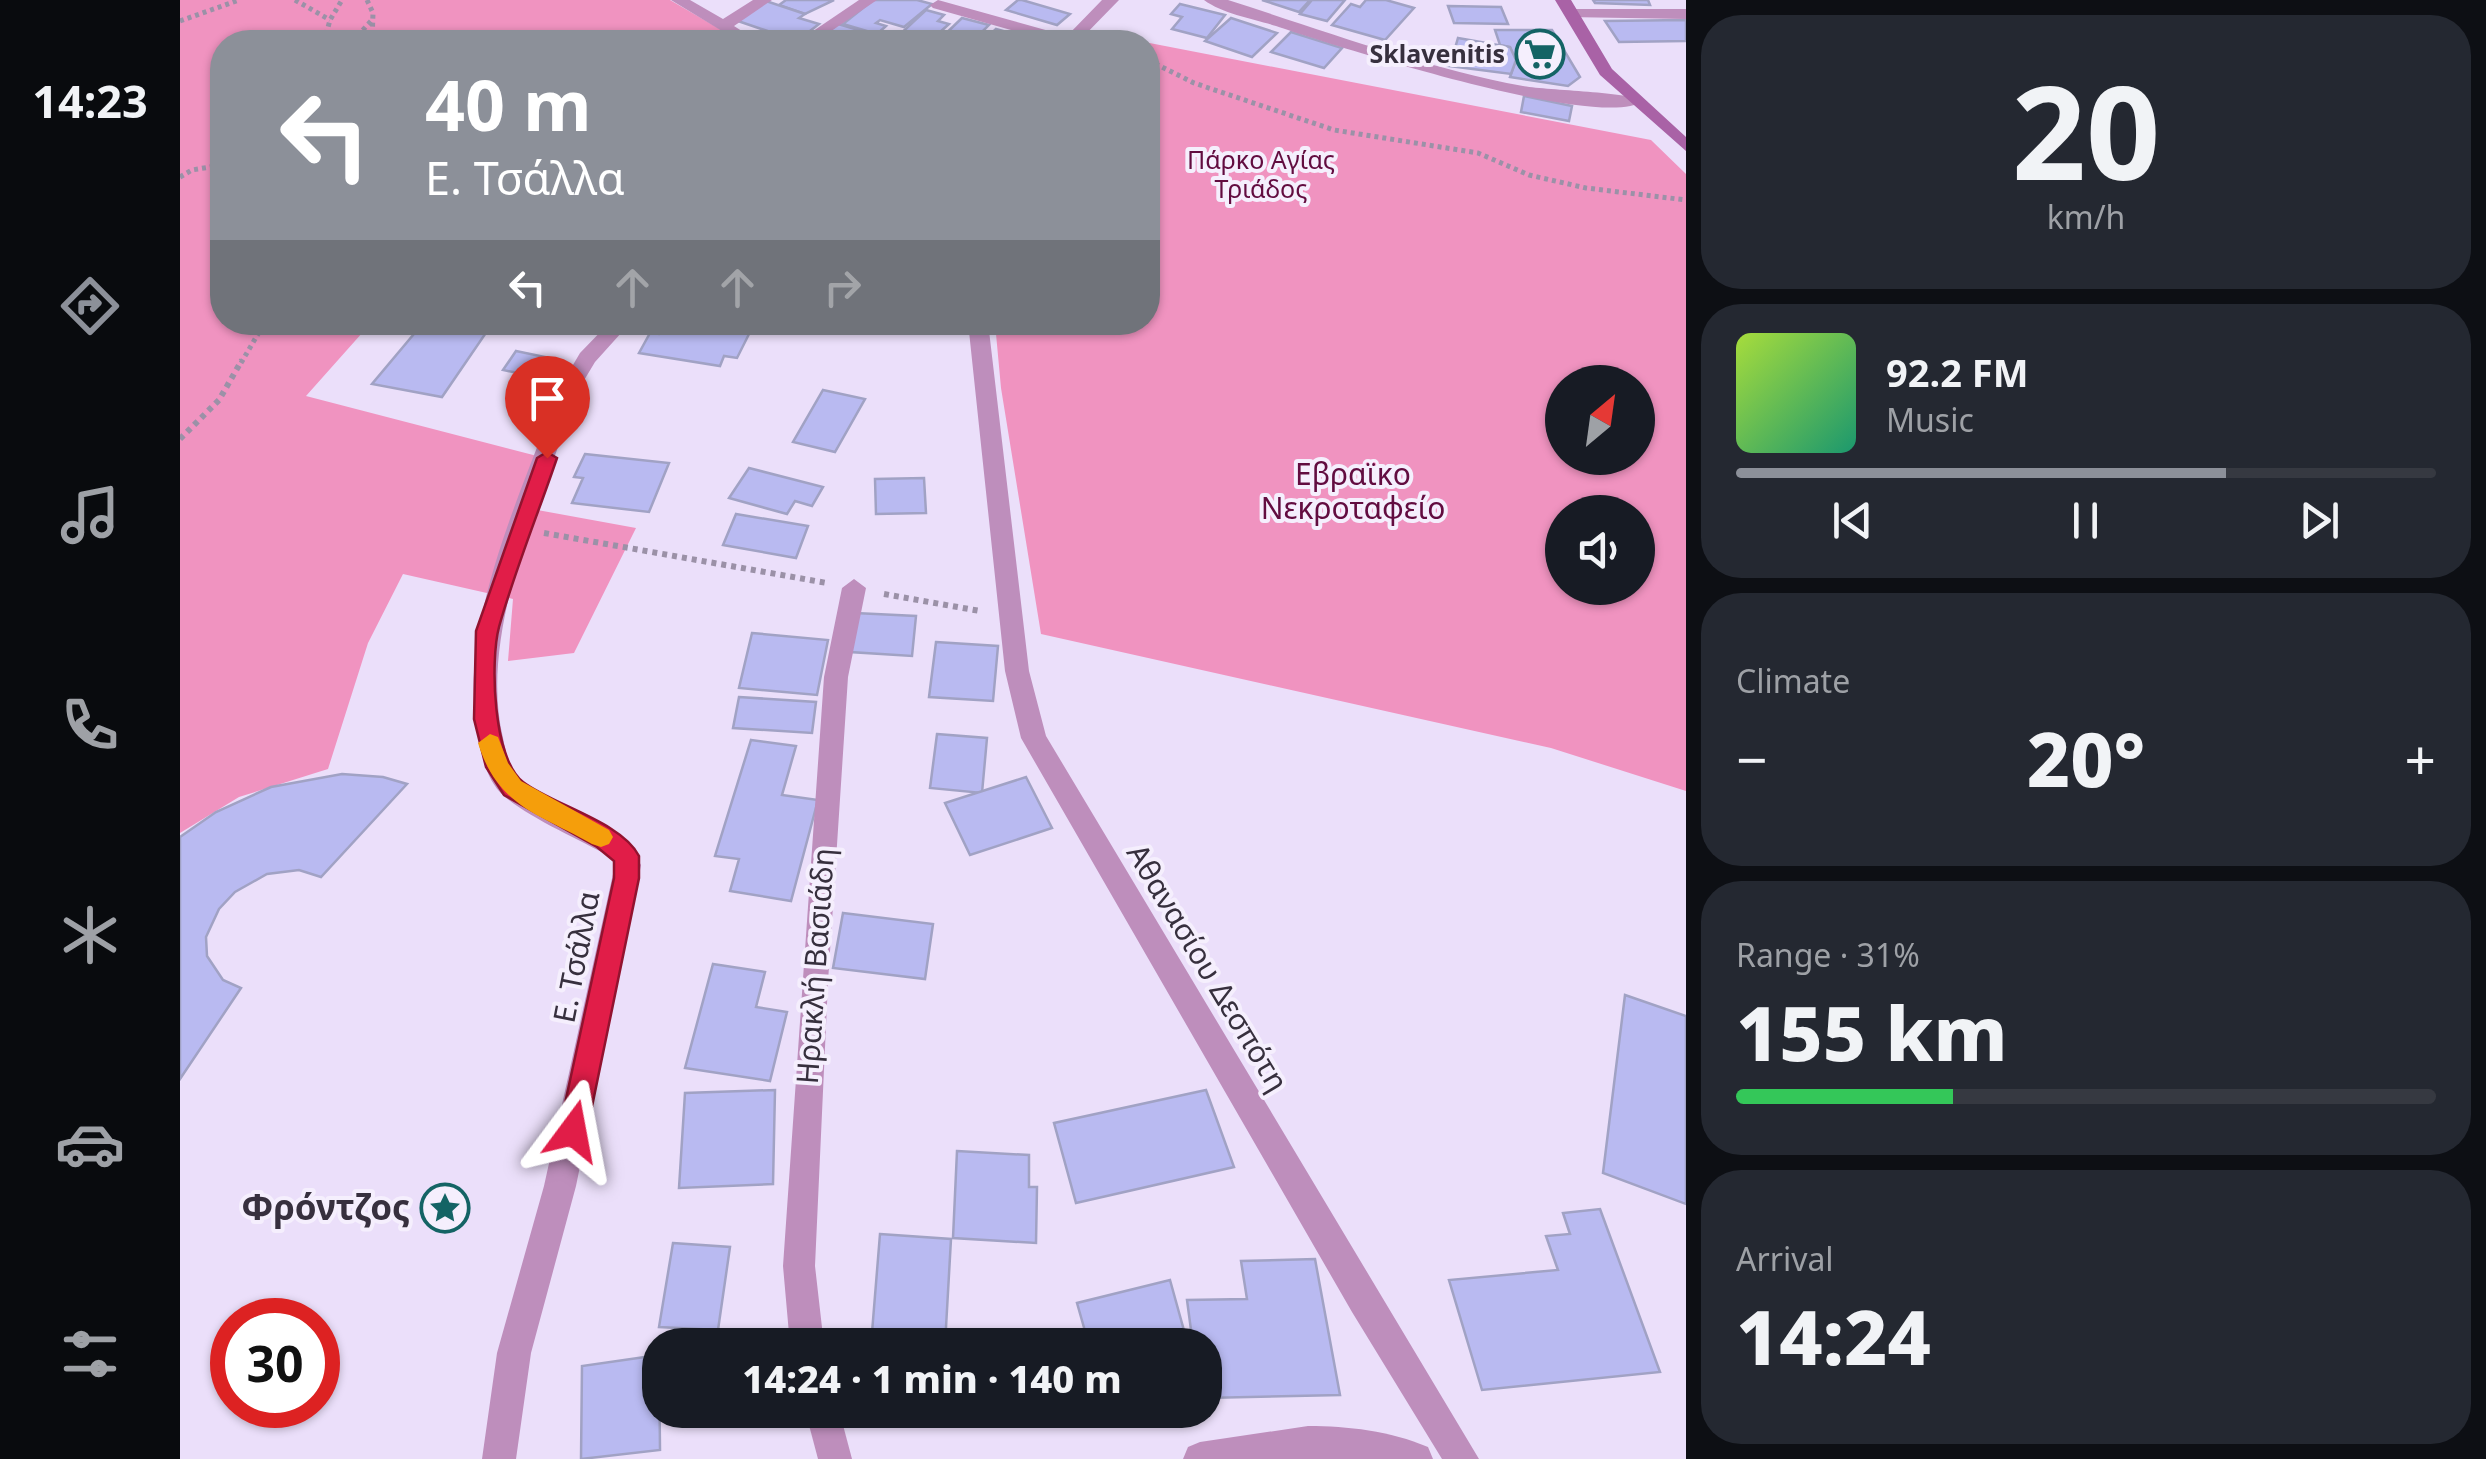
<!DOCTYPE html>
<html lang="en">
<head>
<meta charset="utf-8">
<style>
  body { margin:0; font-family:"Noto Sans",sans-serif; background:#242831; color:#f1f3f6; height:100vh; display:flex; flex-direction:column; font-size:38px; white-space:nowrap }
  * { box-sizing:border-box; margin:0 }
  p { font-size:32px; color:#9ea1a6 }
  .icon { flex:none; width:55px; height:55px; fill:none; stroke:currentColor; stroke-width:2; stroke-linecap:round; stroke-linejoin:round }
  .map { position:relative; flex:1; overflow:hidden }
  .details { display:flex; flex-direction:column; gap:15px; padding:15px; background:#0d0f14; width:800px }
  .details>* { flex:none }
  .guide { position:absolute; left:30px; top:30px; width:950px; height:305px; border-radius:40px; box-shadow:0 2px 8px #0004; background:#8c9099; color:#fff; overflow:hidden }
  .needle { width:65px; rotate:29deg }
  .fabs { position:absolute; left:1365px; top:365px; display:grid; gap:20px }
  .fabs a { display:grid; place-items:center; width:110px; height:110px; border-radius:50%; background:#171b24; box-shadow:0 2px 8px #0004; font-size:50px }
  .speed { position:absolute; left:30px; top:1298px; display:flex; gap:20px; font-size:50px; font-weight:700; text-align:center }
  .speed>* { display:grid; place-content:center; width:130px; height:130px; border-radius:50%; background:#171b24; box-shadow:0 2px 8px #0004; line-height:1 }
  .speed .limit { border:15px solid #d22; background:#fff; color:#111 }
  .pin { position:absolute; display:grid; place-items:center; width:85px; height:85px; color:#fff; margin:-102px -42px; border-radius:50% 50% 50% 0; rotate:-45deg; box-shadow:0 0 10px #0007 }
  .pin .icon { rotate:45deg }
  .me { position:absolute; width:110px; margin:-55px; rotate:13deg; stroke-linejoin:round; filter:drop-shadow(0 0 8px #0008) }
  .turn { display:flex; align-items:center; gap:35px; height:210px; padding:0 50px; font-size:45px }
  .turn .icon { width:130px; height:130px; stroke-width:2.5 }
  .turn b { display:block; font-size:70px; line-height:85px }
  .lanes { display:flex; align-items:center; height:95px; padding:0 50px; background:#0003; justify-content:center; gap:50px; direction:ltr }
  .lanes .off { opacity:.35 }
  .big { font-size:75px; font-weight:800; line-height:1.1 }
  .details .tile { flex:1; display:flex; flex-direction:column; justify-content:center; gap:15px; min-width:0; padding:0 35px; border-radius:40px; background:#242831 }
  .details .dial { align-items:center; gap:0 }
  .dial b { font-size:130px; line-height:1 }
  .song { display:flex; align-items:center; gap:30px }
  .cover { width:120px; height:120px; border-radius:15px; background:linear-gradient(135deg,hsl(80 70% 55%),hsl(160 70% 35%)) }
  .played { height:10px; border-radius:5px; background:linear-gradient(90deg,#8c9099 70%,#363941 70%) }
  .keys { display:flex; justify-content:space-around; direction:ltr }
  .heat { display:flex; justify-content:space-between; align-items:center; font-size:55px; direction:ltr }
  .charge { height:15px; border-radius:8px; background:linear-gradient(90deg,#34c759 31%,#363941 0) }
  .trip { position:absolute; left:462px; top:1328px; width:580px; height:100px; border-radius:40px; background:#171b24; box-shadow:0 2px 8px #0004; font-weight:800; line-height:100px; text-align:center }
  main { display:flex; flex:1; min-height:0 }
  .tab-bar { display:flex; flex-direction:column; width:180px; justify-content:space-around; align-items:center; background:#090b0e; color:#9ea1a6 }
  .tab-bar .icon { width:70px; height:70px }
  .tab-bar .active { color:#8c9099 }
  .tab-bar b { font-size:45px; color:#f1f3f6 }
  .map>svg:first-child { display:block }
  .green { fill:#f093c0; fill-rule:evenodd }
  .building { fill:#b9baf1; stroke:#a1a2c4; stroke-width:2.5 }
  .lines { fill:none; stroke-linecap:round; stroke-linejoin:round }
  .path-far1 { stroke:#9b91a7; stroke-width:5; stroke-dasharray:4 4; stroke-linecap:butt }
  .path { stroke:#9b91a7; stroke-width:6; stroke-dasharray:5 5; stroke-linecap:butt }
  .minor { fill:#be8ebc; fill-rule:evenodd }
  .tertiary { fill:#be8ebc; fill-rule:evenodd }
  .secondary { fill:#a962a6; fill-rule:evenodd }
  .route { fill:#e11d48; stroke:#92132f; stroke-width:2.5 }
  .slow { fill:#f59e0b }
  .labels { text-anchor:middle; stroke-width:8; stroke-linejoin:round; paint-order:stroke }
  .far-poi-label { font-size:25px; font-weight:bold; fill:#37303e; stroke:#f5effd; text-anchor:end }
  .far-park-label { font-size:25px; fill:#620c40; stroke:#f5effd }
  .park-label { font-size:30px; fill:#620c40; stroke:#f5effd }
  .street-label { font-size:30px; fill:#37303e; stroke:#f5effd }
  .near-poi-label { font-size:35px; font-weight:bold; fill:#37303e; stroke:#f5effd; text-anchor:end }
</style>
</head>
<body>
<main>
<nav class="tab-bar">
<b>14:23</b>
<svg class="icon active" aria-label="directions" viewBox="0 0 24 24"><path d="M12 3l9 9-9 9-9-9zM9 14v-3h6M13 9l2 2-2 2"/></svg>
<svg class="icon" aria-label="music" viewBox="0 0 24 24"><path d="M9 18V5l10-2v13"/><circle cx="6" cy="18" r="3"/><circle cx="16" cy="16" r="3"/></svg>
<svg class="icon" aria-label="phone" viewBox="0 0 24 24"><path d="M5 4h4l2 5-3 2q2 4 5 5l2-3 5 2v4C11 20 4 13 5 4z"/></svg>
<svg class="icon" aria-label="climate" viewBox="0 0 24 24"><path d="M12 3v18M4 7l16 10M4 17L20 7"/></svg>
<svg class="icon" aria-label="car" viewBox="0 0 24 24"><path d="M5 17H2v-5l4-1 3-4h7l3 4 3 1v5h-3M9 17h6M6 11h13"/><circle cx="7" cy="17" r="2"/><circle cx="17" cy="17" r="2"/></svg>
<svg class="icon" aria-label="filters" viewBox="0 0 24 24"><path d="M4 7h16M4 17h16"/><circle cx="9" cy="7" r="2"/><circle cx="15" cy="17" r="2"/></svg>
</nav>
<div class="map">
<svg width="1506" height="1459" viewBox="0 0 1506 1459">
  <rect width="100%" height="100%" fill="#ebdffa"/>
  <g class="green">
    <polygon points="0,0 490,0 562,42 42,42 42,322 191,323 126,396 361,457 341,507 456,528 394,653 328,661 333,599 223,574 188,643 148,769 59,797 0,833"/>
    <path d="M918 33 1471 140 1506 174V791L1371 748 861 634 821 388 815 323 968 322V42H909ZM1382 382H1458V458H1382ZM1458 512V588H1382V512Z"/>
  </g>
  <g class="building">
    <polygon points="606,0 654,0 625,14 599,5"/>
    <polygon points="693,0 737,0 752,4 724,27 700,20 696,23 706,26 697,34 663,24"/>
    <polygon points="838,0 842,0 890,14 877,25 826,10"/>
    <polygon points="1082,0 1130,0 1119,12"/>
    <polygon points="1132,0 1165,0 1147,21 1120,14"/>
    <polygon points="1186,0 1206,0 1234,8 1205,40 1152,25 1171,4 1180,7"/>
    <polygon points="1413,0 1468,0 1470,5 1415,3"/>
    <polygon points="586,1 625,14 619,18 639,24 617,41 558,21"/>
    <polygon points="1000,4 1045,15 1027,38 992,29 1002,17 991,14"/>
    <polygon points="1268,6 1321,7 1328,24 1274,23"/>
    <polygon points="746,10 764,15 758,21 769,24 749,42 716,38"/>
    <polygon points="782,18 809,25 792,42 757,42"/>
    <polygon points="1051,18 1097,33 1072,57 1025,41"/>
    <polygon points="1506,20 1506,41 1439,42 1425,21"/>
    <polygon points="658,24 699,36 692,42 639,39"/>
    <polygon points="816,29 845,37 854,42 802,42"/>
    <polygon points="1315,30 1372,30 1400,77 1388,86 1330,77 1336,60 1330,47 1320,45"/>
    <polygon points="1111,32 1162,48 1144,68 1091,52"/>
    <polygon points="1278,38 1330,47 1336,60 1331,74 1262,65 1273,55"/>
    <polygon points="1344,96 1392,106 1389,121 1341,112"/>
    <polygon points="244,322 312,324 262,397 192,384"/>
    <polygon points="486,322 507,324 575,322 557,358 544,356 540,366 459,353 470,333 479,334"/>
    <polygon points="336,351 370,358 358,377 323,370"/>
    <polygon points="643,390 685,399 655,452 613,442"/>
    <polygon points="405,454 489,463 469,512 392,503 403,478 394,477"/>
    <polygon points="569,468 643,487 632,506 615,501 607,514 549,498"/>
    <polygon points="744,478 746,513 696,514 695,479"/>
    <polygon points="556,514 628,526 616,558 543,545"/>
    <polygon points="675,613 736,616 732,656 670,652"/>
    <polygon points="572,633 648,640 637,695 559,688"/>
    <polygon points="756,642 818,646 813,701 749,697"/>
    <polygon points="559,697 636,702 632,733 553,728"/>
    <polygon points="757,734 807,738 802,793 750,788"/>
    <polygon points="571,740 616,746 602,795 638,800 611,901 550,891 559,859 535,856"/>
    <polygon points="162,774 203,777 227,784 141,877 119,870 87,874 55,892 39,909 26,937 27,956 43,980 61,988 0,1079 0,837 36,812 91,787"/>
    <polygon points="846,777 872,828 790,855 765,803"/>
    <polygon points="663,913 753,924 745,979 653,968"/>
    <polygon points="533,964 585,972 576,1007 607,1012 590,1081 505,1068"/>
    <polygon points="1445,995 1506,1016 1506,1204 1423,1173"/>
    <polygon points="595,1090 593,1184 499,1188 505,1093"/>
    <polygon points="1026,1090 1054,1167 896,1203 874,1123"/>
    <polygon points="777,1151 849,1155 849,1187 857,1187 856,1243 773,1238"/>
    <polygon points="1420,1209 1480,1372 1302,1390 1269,1280 1378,1270 1366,1236 1390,1234 1383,1213"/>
    <polygon points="700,1234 771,1239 765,1345 691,1345"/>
    <polygon points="493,1243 550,1247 538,1330 479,1327"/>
    <polygon points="1135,1259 1160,1395 1025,1398 1025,1345 1013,1345 1007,1300 1067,1299 1061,1261"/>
    <polygon points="990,1280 1008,1345 909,1345 897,1303"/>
    <polygon points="479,1355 480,1450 401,1459 402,1366"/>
  </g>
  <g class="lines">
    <g class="path-far1">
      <polyline points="115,0 150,20"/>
      <polyline points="187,0 193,13 192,42"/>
      <polyline points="0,21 59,0"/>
      <polyline points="144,42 150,20 162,0"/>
      <polyline points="172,42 191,21"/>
      <polyline points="968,60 1014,83 1154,130 1298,153 1349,175 1406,188 1506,200"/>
      <polyline points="0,177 12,170 42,165"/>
      <polyline points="61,363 85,322"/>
    </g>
    <g class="path">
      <polyline points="0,439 39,400 62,360"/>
      <polyline points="364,533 647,583"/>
      <polyline points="704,594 800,611"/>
    </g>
    <g class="minor">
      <polygon points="491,0 510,0 543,19 573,0 592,0 554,26 579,42 560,42"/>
      <polygon points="679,0 697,0 635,42 617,42"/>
      <polygon points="758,0 887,36 922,0 939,0 898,42 874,42 753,8 750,5"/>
      <polygon points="1392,9 1506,9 1506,19 1387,17 1384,14"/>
      <path d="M430 322H451L415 362 400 387C365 490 297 630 323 738 326 753 329 768 340 779 378 815 437 815 461 865L396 1186 351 1353 336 1459H302L317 1353 364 1186 435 865 431 857C400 840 349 818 324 796 308 782 303 761 299 741 274 629 342 493 380 387L400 353Z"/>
      <polygon points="788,322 808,322 849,671 866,736 1299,1459 1262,1459 1172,1312 841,738 825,671"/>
      <polygon points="674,579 686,588 668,677 648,982 635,1266 644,1345 610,1345 603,1266 644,677 662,588"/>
      <polygon points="625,1410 659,1410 672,1459 638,1459"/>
      <path d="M1128 1426C1168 1426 1210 1431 1248 1447L1253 1459H1003L1008 1447 1020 1442Z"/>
    </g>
    <path class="tertiary" d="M1024 0H1048C1145 31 1242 67 1343 86 1366 90 1451 92 1463 101 1422 132 1152 45 1096 26 1074 19 1043 14 1024 0Z"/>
    <polygon class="secondary" points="1375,0 1391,0 1432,69 1506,137 1506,151 1420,75"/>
  </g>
  <path class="route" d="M367 452 377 458C358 514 335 570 319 627 310 661 313 759 343 782 373 805 442 822 459 856V878L407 1131 403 1141 393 1145 383 1141 379 1131 434 878V861L417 847 324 795 306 767 294 719 296 631 357 458Z"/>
  <path class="slow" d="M310 734 318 737 328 763 341 781 429 830 433 837 429 844 421 847 412 844C359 814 318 807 298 743Z"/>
  <defs>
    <g id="supermarket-ring" transform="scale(2.5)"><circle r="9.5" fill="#f5effd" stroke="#146465" stroke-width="1.5"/><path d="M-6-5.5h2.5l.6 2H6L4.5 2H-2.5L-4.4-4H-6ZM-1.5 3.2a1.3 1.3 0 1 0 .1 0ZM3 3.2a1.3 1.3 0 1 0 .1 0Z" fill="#146465"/></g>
    <g id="sight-ring" transform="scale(2.5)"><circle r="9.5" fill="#f5effd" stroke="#146465" stroke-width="1.5"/><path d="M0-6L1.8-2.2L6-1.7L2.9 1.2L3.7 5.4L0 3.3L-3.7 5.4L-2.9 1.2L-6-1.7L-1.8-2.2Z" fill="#146465"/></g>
  </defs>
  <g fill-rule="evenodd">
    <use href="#supermarket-ring" x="1360" y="54"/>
    <use href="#sight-ring" x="265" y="1208"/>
  </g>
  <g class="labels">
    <g class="far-poi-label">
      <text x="1325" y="63">Sklavenitis</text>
    </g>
    <g class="far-park-label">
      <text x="1081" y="169">Πάρκο Αγίας<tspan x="1081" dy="29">Τριάδος</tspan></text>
    </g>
    <g class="park-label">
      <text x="1173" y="485">Εβραϊκο<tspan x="1173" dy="34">Νεκροταφείο</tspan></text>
    </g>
    <g class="street-label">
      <text transform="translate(397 957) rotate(-79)" y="10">Ε. Τσάλλα</text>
      <text transform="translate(636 966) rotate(-86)" y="10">Ηρακλή Βασιάδη</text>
      <text transform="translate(1027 968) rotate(59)" y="10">Αθανασίου Δεσπότη</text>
    </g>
    <g class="near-poi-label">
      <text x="230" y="1220">Φρόντζος</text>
    </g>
  </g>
</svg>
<div class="fabs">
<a><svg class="needle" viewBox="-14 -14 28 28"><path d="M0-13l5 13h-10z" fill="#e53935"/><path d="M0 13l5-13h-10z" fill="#9ea1a6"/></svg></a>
<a><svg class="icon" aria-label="sound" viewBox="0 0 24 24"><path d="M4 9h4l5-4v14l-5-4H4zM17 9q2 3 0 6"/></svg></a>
</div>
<div class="speed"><div class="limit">30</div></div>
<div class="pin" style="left:367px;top:458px;background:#d93025"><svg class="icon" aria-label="arrive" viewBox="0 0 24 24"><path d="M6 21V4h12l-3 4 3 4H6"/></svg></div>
<svg class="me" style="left:393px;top:1131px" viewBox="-20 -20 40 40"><path d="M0-17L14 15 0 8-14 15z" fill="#e11d48" stroke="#fff" stroke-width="4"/></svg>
<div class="trip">14:24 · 1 min · 140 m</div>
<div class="guide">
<div class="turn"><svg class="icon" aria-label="left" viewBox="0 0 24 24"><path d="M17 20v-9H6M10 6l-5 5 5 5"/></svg><div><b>40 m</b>Ε. Τσάλλα</div></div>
<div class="lanes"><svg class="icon" aria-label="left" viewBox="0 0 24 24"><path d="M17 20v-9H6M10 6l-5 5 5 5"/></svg><svg class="icon off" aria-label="ahead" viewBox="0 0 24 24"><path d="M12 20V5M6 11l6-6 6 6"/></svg><svg class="icon off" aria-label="ahead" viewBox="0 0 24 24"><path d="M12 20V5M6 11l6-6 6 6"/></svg><svg class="icon off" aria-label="right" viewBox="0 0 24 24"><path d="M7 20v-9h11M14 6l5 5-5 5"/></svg></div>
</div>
</div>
<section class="details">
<div class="tile dial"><b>20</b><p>km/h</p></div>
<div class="tile">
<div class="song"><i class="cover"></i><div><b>92.2 FM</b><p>Music</p></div></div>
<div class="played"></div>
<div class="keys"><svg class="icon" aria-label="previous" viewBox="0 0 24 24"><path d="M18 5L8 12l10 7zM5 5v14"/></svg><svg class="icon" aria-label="pause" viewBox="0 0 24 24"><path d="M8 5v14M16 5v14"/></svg><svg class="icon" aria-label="next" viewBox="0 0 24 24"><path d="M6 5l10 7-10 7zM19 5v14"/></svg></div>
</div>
<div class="tile"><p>Climate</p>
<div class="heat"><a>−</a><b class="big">20°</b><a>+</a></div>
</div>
<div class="tile"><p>Range · 31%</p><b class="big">155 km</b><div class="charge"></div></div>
<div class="tile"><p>Arrival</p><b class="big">14:24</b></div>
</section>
</main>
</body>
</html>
